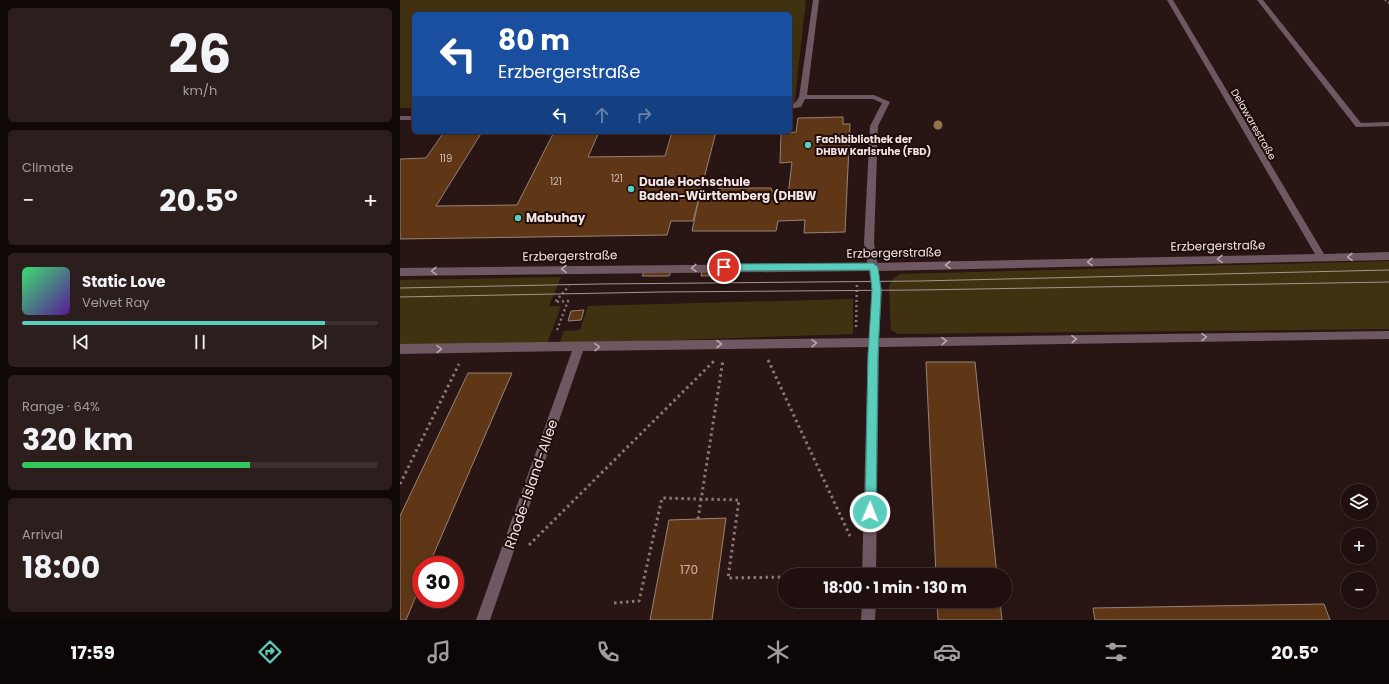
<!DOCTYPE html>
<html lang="en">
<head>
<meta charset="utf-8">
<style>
  body { margin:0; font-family:Poppins,sans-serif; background:#2c1e1d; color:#f1f3f6; height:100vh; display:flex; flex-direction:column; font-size:15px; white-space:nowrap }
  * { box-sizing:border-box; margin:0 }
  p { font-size:13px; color:#a19d9e }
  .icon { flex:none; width:22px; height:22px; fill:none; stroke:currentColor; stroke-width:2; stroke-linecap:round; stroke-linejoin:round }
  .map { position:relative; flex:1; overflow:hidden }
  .sheet { display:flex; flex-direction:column; gap:8px; padding:8px; background:#110908; width:400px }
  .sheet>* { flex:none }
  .banner { position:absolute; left:12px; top:12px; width:380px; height:122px; border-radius:6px; box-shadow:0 4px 16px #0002,0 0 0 1px #3c302f; background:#1a4fa0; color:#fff; overflow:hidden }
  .buttons { position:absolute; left:941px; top:484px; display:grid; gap:8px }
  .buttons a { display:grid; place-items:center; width:36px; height:36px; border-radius:50%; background:#1f100f; box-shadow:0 4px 16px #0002,0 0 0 1px #3c302f; font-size:20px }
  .speed { position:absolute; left:12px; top:556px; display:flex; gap:8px; font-size:20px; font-weight:700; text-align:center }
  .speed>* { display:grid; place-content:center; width:52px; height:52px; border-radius:50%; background:#1f100f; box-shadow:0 4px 16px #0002,0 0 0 1px #3c302f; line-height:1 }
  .speed .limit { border:6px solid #d22; background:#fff; color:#111 }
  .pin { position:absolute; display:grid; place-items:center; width:34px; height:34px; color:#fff; margin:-17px; border:2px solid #fff; border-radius:50%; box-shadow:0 1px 4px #0007 }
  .me { position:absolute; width:44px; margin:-22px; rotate:1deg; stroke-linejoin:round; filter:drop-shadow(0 0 3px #0008) }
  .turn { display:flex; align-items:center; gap:14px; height:84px; padding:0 20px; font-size:18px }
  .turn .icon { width:52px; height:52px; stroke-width:2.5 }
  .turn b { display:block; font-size:28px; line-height:34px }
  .lanes { display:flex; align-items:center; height:38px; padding:0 20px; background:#0003; justify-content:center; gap:20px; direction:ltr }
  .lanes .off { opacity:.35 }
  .big { font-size:30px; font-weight:700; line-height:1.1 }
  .sheet .tile { flex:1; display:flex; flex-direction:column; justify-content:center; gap:6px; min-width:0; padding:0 14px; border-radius:6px; background:#2c1e1d }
  .sheet .dial { align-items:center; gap:0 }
  .dial b { font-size:52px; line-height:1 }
  .song { display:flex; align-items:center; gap:12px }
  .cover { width:48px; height:48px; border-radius:6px; background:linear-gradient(135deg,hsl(140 70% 55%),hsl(270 70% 35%)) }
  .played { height:4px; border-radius:2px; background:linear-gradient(90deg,#5acebd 85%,#3c302f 85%) }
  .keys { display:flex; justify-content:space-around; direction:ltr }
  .heat { display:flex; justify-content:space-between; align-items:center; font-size:22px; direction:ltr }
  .charge { height:6px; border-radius:3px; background:linear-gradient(90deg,#34c759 64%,#3c302f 0) }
  .trip { position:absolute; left:378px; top:568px; width:234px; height:40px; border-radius:20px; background:#1f100f; box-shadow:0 4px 16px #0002,0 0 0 1px #3c302f; font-weight:700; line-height:40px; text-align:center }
  .tabs { display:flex; height:64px; justify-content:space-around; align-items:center; background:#0c0606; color:#a19d9e }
  .tabs .icon { width:28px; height:28px }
  .tabs .selected { color:#5acebd }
  .tabs b { font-size:18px; color:#f1f3f6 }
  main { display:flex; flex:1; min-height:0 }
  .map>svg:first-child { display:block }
  .green { fill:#403210 }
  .building { fill:#5f3716; stroke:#968375 }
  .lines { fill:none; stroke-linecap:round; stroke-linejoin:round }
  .path-far2 { stroke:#887776; stroke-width:2; stroke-dasharray:1.5 2; stroke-linecap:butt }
  .path-far1 { stroke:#887776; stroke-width:2.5; stroke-dasharray:2 3; stroke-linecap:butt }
  .path { stroke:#887776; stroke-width:3; stroke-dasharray:2.5 3.5; stroke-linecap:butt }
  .lane { fill:#705862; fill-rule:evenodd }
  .street { fill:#705862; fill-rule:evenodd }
  .tram { stroke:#a59593; stroke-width:1 }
  .tree { fill:#8f7549 }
  .oneway { stroke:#b8a6aa }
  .route { fill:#5acebd; stroke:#3a867b }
  .poi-dot { fill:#5acebd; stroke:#1f0d0c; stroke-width:1.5 }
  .labels { text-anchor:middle; stroke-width:4; stroke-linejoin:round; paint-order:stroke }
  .far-street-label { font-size:10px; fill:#f3e5e4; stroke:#1f0d0c }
  .far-poi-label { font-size:10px; font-weight:bold; fill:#f3e5e4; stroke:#1f0d0c; text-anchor:start }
  .number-label { font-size:10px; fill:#cebab0 }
  .poi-label { font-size:12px; font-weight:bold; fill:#f3e5e4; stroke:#1f0d0c; text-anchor:start }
  .street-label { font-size:12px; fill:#f3e5e4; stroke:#1f0d0c }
  .near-number-label { font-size:12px; fill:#cebab0 }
  .near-street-label { font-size:14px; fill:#f3e5e4; stroke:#1f0d0c }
</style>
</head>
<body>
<main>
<section class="sheet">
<div class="tile dial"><b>26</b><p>km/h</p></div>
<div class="tile"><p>Climate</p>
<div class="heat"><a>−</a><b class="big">20.5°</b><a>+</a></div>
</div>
<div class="tile">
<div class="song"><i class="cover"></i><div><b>Static Love</b><p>Velvet Ray</p></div></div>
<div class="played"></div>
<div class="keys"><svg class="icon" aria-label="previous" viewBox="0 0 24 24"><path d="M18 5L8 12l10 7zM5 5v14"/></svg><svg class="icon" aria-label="pause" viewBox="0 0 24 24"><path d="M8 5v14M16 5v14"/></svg><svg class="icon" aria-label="next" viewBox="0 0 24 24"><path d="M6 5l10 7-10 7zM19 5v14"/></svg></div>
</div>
<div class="tile"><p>Range · 64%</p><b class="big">320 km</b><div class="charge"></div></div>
<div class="tile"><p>Arrival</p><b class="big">18:00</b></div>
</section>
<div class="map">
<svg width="989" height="620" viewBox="0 0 989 620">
  <rect width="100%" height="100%" fill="#291614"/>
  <g class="green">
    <polygon points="0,0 406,0 394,108 390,108 390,14 14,14 14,108 0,108"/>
    <polygon points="989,261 989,329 498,334 491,330 489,286 494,278 500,274"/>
    <polygon points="161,277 149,306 161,306 147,344 0,345 0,280"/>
    <polygon points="453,299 453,334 159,344 164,331 180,330 188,306"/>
  </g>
  <g class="building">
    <polygon points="443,117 443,124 450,124 445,232 404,233 405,220 378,221 376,231 292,231 299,198 311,198 319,188 371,188 374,196 388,196 392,162 380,163 381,134 396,132 398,118"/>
    <polygon points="44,132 82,132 36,206 117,205 154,132 199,132 188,157 265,156 272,132 316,132 293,221 271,221 267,235 0,239 0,159 26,158"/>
    <polygon points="271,271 269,276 242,276 244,272"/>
    <polygon points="302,271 329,271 328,275 301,276"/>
    <polygon points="184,310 181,320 168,321 171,311"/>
    <polygon points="526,362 575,362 597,575 536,575"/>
    <polygon points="68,373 112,373 29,565 21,565 21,584 6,620 0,620 0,516"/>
    <polygon points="326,518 312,620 250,620 269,520"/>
    <polygon points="537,601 600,601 602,620 538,620"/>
    <polygon points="924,604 930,620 695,620 693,608"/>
  </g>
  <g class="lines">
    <polyline class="path-far2" points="985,0 989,3"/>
    <g class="path-far1">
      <polyline points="456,327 457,282"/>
      <polyline points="157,330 168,301 155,302 169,286"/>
    </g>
    <g class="path">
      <polyline points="368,360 450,536"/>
      <polyline points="0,484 59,364"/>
      <polyline points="298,519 323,360"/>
      <polyline points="129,545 314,361"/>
      <polyline points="214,603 239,601 262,498 339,500 328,578 385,577"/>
    </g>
    <g class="lane">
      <polygon points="413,0 419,0 407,95 474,95 490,102 478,126 474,243 478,267 476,270 470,270 468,267 464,243 470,126 482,103 473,99 405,99 401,107 390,109 390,105 395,103 399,97"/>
      <polygon points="857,0 863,0 961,123 989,122 989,126 956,127"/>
      <rect x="0" y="116" width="14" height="4"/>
    </g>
    <g class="street">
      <polygon points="767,0 773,0 924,254 989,252 989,260 478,271 482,290 479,338 989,331 989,339 479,347 476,575 462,575 468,347 183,351 90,620 76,620 172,351 0,354 0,344 469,338 472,290 469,271 0,276 0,268 473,263 915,254"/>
      <polygon points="462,601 476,601 475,620 461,620"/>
    </g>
    <g class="tram">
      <polyline points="0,288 199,284 519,281 989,270"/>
      <polyline points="0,297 259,292 518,290 989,282"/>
    </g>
  </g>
  <circle class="tree" cx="538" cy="125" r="4.5"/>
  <defs><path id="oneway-chevron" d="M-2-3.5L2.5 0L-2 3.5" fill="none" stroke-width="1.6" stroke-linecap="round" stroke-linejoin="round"/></defs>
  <g class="oneway">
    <use href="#oneway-chevron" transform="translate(950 257) rotate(179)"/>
    <use href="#oneway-chevron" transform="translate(820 259) rotate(179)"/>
    <use href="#oneway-chevron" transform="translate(690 262) rotate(179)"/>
    <use href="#oneway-chevron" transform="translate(548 265) rotate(178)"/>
    <use href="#oneway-chevron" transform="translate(294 268) rotate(179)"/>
    <use href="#oneway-chevron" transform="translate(164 269) rotate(179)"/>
    <use href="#oneway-chevron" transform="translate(34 271) rotate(179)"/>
    <use href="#oneway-chevron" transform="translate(804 337) rotate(-1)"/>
    <use href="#oneway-chevron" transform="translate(674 339) rotate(-1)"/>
    <use href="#oneway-chevron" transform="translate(544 341) rotate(-1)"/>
    <use href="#oneway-chevron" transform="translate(414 343) rotate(-1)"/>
    <use href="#oneway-chevron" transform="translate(319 344)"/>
    <use href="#oneway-chevron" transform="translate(197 347) rotate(-1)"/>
    <use href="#oneway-chevron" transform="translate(39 349) rotate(-1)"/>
  </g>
  <polygon class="route" points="473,263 478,267 481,290 478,355 476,512 474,516 470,518 466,516 465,512 468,355 472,290 470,270 324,271 320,267 324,264"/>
  <g class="poi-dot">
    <circle cx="408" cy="145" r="4"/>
    <circle cx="231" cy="189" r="4"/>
    <circle cx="118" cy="218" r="4"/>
  </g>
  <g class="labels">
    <g class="far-street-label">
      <text transform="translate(854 124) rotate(60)" y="4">Delawarestraße</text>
    </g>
    <g class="far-poi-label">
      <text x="416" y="143">Fachbibliothek der<tspan x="416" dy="12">DHBW Karlsruhe (FBD)</tspan></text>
    </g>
    <g class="number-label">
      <text x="46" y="162">119</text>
      <text x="217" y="182">121</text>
      <text x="156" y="185">121</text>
    </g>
    <g class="poi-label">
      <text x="239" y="186">Duale Hochschule<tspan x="239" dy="14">Baden-Württemberg (DHBW</tspan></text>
      <text x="126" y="222">Mabuhay</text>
    </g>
    <g class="street-label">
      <text transform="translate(818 246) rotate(-1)" y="4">Erzbergerstraße</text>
      <text transform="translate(494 253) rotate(-1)" y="4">Erzbergerstraße</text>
      <text transform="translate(170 256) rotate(-1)" y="4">Erzbergerstraße</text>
    </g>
    <g class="near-number-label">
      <text x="289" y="574">170</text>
    </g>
    <g class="near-street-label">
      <text transform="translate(131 484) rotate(-71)" y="5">Rhode-Island-Allee</text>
    </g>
  </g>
</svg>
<div class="buttons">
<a><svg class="icon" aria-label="layers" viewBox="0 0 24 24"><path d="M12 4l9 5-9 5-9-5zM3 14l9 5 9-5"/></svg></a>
<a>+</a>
<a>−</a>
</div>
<div class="speed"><div class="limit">30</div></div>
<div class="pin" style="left:324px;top:267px;background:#d93025"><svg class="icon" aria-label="arrive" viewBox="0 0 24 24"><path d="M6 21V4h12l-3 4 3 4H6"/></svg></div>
<svg class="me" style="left:470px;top:512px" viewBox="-20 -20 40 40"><circle r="17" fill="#5acebd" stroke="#fff" stroke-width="3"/><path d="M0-11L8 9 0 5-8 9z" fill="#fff"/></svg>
<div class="trip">18:00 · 1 min · 130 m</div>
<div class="banner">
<div class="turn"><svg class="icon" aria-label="left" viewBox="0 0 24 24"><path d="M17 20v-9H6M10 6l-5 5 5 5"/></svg><div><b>80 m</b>Erzbergerstraße</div></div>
<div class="lanes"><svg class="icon" aria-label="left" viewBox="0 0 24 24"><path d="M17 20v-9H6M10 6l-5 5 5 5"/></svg><svg class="icon off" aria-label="ahead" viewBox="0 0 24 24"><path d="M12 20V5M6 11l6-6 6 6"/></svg><svg class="icon off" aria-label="right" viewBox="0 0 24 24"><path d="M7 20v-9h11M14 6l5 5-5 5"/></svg></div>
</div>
</div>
</main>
<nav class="tabs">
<b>17:59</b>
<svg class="icon selected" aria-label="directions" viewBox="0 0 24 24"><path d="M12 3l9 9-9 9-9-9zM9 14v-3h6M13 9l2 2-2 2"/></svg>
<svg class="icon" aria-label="music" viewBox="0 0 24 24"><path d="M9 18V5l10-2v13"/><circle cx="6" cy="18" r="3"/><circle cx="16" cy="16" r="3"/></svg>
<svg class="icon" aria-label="phone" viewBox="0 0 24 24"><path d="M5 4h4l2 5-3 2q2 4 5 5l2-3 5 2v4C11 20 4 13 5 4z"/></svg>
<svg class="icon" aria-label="climate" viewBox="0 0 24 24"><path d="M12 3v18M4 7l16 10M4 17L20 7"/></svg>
<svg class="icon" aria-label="car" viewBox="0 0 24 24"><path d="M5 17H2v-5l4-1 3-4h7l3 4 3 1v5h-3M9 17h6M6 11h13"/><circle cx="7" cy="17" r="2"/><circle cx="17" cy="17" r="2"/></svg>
<svg class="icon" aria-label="filters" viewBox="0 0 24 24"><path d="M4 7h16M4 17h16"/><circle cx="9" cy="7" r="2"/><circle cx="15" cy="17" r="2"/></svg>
<b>20.5°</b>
</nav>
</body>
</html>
